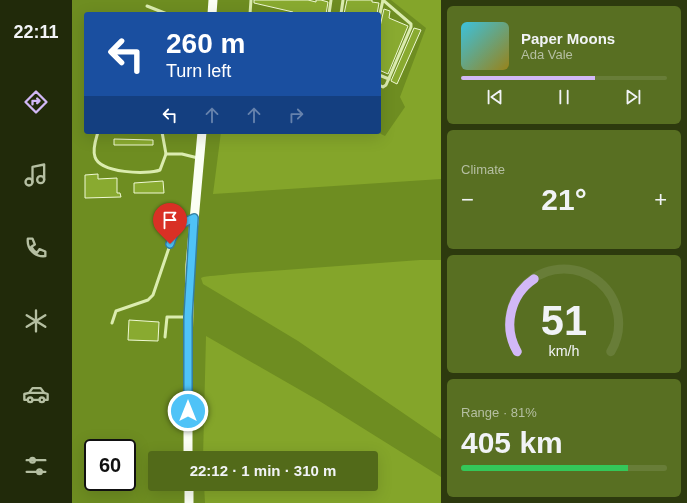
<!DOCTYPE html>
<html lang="en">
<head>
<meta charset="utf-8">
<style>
  body { margin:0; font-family:Arial,sans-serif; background:#586f22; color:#f1f3f6; height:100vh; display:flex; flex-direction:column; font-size:15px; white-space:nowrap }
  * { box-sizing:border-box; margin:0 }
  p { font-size:13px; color:#b5bfa2 }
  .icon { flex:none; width:22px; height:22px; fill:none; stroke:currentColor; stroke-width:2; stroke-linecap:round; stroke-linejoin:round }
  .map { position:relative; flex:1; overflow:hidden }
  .sheet { display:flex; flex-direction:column; gap:6px; padding:6px; background:#2d3a0e; width:246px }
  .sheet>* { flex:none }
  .top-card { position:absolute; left:12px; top:12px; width:297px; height:122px; border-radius:4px; box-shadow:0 4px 16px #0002; background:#1a4fa0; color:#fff; overflow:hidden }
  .speed { position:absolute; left:12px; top:439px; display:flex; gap:8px; font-size:20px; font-weight:700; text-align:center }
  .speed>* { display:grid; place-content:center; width:52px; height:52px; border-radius:50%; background:#526a19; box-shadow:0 4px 16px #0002; line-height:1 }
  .speed .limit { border:2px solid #111; border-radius:6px; background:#fff; color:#111 }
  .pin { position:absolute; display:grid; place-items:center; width:34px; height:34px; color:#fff; margin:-41px -17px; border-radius:50% 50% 50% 0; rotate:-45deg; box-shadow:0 0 4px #0007 }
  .pin .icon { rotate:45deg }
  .me { position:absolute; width:44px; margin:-22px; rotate:0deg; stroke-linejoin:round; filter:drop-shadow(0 0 3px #0008) }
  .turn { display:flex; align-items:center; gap:14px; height:84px; padding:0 16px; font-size:18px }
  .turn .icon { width:52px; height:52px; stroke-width:2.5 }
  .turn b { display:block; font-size:28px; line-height:34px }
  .lanes { display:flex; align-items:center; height:38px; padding:0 16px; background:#0003; justify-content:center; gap:20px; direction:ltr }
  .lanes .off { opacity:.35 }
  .big { font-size:30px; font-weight:700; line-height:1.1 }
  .sheet .widget { flex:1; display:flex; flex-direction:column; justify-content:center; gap:6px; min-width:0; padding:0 14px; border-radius:6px; background:#586f22 }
  .sheet .dial { align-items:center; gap:0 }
  .dial svg { height:104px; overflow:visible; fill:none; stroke:#687d38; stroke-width:7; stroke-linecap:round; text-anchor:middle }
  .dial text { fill:#f1f3f6; stroke:none }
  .song { display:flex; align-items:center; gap:12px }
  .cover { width:48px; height:48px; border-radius:6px; background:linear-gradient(135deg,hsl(190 70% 55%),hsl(50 70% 35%)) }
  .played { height:4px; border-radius:2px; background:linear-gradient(90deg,#d2b8f7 65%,#687d38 65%) }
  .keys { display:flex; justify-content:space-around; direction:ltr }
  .heat { display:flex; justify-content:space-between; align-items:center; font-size:22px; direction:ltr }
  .charge { height:6px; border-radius:3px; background:linear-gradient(90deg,#34c759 81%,#687d38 0) }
  .trip { position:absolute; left:76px; top:451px; width:230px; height:40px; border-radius:4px; background:#526a19; box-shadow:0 4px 16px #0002; font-weight:700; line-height:40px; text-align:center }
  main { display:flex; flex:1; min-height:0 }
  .dock { display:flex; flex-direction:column; width:72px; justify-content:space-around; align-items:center; background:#212a0a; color:#b5bfa2 }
  .dock .icon { width:28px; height:28px }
  .dock .active { color:#d2b8f7 }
  .dock b { font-size:18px; color:#f1f3f6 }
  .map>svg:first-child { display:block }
  .green { fill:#84a52a }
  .building { fill:#89aa30; stroke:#eff9d4 }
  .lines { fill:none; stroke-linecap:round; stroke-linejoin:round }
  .service { stroke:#dbecaf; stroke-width:3 }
  .primary { stroke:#fbfff4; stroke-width:9 }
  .route-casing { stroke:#337fa1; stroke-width:10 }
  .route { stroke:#4fc3f7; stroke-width:7 }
</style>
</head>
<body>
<main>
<nav class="dock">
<b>22:11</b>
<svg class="icon active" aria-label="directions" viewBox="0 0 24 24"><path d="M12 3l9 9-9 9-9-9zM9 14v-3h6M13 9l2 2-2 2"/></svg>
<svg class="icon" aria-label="music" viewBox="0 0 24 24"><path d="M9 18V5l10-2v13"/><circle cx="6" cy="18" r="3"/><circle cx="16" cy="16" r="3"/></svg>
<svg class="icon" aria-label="phone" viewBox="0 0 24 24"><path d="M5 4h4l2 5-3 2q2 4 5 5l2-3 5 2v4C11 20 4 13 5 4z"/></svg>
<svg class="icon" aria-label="climate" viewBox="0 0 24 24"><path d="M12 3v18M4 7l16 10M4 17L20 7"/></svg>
<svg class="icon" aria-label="car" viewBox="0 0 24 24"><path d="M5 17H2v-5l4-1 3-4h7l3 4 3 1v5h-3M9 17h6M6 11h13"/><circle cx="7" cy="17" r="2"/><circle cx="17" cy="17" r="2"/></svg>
<svg class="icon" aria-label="filters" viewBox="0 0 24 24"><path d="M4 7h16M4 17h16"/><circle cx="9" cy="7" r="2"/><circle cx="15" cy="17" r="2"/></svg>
</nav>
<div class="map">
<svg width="369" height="503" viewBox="0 0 369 503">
  <rect width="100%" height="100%" fill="#6e8d21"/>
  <g class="green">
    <polygon points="319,0 369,0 369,179 141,194 149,132 305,132 313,136 333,107 328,97 354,28"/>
    <path d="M348 260H369V439L226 341 131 284 129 278C134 275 150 276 158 274Z"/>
    <polygon points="134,336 249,402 369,477 369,503 133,503 132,484 299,484 299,458 131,458"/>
  </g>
  <g class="building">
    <polygon points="182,0 236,0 244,2 244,0 249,0 256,2 254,14 221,14 221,12 182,3"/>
    <polygon points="275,0 300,0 300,2 307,3 305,14 272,14"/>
    <polygon points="312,9 318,11 317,18 336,26 316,74 307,70 307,31"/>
    <polygon points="342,28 349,30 325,84 319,81"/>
    <polygon points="42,139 81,140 81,145 42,145"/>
    <polygon points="26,174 26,179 45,178 45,193 48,193 49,197 13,198 13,175"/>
    <polygon points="91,181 92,193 62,193 62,183"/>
    <polygon points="57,320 87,322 86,341 56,340"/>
  </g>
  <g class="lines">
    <g class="service">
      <polyline points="75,6 95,14"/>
      <polyline points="178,14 179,0"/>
      <polyline points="257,14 259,0"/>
      <polyline points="269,14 271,0"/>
      <polyline points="307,18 311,0"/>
      <polyline points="307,75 317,79"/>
      <polyline points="307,85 311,87 314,85 339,27 339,24 311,0"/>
      <path d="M26 132C24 139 20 149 23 157 28 173 75 175 88 170L94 154"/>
      <polyline points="90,132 94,154 110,154 126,158"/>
      <polyline points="40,323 44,311 76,300 81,295 103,230 107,225 121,219"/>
      <polyline points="93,337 95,317 115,317"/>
    </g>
    <g class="primary">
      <polyline points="140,14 141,0"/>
      <polyline points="116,458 116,349 118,265 130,132"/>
      <polyline points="117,484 117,503"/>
    </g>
  </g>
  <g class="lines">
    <g class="route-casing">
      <path id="route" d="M98 244C104 226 106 225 122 218L116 317V411"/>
    </g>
    <use href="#route" class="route"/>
  </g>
</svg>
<div class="speed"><div class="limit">60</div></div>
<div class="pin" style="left:98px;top:244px;background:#d93025"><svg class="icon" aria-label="arrive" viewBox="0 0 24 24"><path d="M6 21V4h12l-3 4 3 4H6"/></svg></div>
<svg class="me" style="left:116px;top:411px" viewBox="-20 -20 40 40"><circle r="17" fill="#4fc3f7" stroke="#fff" stroke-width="3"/><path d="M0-11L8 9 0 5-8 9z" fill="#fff"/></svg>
<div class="trip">22:12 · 1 min · 310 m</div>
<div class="top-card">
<div class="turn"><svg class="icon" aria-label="left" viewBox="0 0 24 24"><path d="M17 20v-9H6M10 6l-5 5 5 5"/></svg><div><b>260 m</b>Turn left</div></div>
<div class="lanes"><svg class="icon" aria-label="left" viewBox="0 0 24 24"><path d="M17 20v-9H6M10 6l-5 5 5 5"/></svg><svg class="icon off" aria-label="ahead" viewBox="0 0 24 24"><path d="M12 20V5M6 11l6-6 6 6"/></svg><svg class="icon off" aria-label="ahead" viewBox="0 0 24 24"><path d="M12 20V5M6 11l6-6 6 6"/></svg><svg class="icon off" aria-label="right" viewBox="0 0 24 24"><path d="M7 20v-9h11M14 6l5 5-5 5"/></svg></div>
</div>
</div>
<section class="sheet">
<div class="widget">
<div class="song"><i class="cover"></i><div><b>Paper Moons</b><p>Ada Vale</p></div></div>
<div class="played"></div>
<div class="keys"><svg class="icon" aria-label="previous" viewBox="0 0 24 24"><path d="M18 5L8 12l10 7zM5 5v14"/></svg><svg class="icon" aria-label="pause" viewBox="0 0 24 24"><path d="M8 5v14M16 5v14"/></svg><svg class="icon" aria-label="next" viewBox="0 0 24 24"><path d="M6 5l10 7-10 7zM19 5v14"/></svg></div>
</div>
<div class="widget"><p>Climate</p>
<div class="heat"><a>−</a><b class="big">21°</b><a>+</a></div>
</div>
<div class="widget dial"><svg viewBox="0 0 100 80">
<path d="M14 69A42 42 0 1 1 86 69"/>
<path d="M14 69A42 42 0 0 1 27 13" stroke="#d2b8f7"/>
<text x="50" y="56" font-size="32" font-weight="700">51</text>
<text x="50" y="72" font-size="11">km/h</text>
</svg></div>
<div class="widget"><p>Range · 81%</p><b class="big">405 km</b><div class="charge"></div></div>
</section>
</main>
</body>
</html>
